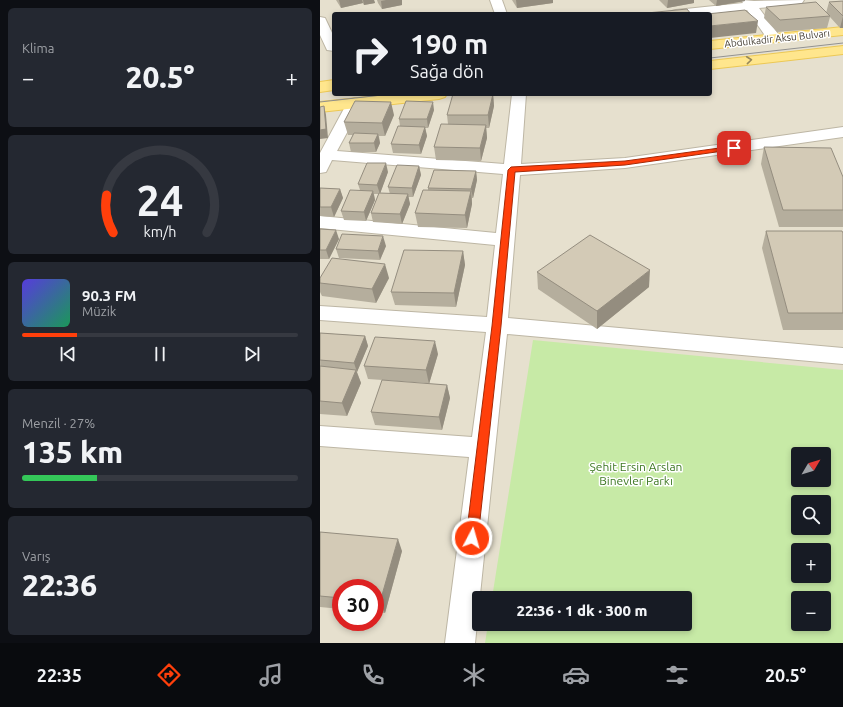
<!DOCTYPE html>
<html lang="tr">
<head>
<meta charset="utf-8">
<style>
  body { margin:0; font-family:Ubuntu,sans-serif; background:#242831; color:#f1f3f6; height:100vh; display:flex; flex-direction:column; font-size:15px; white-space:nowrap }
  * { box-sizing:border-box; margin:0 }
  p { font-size:13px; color:#9ea1a6 }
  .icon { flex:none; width:22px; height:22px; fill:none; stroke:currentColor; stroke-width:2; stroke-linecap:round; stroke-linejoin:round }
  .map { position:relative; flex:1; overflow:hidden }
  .sheet { display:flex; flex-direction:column; gap:8px; padding:8px; background:#0d0f14; width:320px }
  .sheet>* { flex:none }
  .top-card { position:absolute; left:12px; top:12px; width:380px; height:84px; border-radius:4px; box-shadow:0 2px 6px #0003; background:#171b24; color:#f1f3f6; overflow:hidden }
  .needle { width:26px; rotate:52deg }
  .buttons { position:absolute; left:471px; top:447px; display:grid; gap:8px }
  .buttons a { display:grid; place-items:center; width:40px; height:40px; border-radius:4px; background:#171b24; box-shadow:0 2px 6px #0003; font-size:20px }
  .speed { position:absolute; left:12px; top:579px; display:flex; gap:8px; font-size:20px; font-weight:700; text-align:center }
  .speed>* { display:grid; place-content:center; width:52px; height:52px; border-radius:50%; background:#171b24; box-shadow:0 2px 6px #0003; line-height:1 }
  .speed .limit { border:6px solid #d22; background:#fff; color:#111 }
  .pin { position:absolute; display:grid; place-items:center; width:34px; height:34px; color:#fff; margin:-17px; border-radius:8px; box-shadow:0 2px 6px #0006 }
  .me { position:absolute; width:44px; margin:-22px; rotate:6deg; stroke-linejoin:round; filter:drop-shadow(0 0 3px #0008) }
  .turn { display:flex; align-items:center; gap:14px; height:84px; padding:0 12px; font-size:18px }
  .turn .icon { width:52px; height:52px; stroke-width:2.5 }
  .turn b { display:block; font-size:28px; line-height:34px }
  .big { font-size:30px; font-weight:800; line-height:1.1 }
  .sheet .card { flex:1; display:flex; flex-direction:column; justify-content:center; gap:6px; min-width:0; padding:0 14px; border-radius:6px; background:#242831 }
  .sheet .dial { align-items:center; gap:0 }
  .dial svg { height:104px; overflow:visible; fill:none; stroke:#363941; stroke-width:7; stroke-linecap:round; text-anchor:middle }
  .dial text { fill:#f1f3f6; stroke:none }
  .song { display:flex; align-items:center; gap:12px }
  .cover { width:48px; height:48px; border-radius:6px; background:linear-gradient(135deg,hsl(250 70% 55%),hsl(150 70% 35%)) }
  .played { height:4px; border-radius:2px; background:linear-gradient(90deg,#ff3f0b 20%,#363941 20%) }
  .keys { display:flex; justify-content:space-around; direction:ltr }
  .heat { display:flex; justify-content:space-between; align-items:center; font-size:22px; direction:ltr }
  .charge { height:6px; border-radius:3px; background:linear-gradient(90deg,#34c759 27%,#363941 0) }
  .trip { position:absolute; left:152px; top:591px; width:220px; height:40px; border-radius:4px; background:#171b24; box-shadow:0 2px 6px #0003; font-weight:800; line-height:40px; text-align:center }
  .tab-bar { display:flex; height:64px; justify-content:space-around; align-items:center; background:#090b0e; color:#9ea1a6 }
  .tab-bar .icon { width:28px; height:28px }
  .tab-bar .active { color:#ff3f0b }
  .tab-bar b { font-size:18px; color:#f1f3f6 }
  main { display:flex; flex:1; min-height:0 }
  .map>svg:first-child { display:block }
  .residential { fill:#e6e0ce; fill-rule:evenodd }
  .green { fill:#c7eaa6; fill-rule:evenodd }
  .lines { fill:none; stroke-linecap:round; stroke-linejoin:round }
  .minor-casing { stroke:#bdb6a4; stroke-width:2 }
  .primary-casing { stroke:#ecc855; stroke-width:2 }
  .minor { fill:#fff; fill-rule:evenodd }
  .primary { fill:#ffe68d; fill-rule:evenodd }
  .tram { stroke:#929292; stroke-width:1 }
  .wall { fill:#b5ae9d }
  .shaded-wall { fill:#948d7f }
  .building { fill:#d3cab6; stroke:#948d7f }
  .oneway { stroke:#98895b }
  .route { fill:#ff3f0b; stroke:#a62907 }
  .labels { text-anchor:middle; stroke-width:3; stroke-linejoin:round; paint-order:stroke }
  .far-street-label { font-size:10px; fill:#433d32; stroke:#fff }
  .park-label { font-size:12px; fill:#3d7822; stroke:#fff }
</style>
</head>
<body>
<main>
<section class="sheet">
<div class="card"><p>Klima</p>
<div class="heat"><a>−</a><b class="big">20.5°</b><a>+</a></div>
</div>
<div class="card dial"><svg viewBox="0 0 100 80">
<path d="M14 69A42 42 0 1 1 86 69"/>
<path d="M14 69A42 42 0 0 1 9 40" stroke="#ff3f0b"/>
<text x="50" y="56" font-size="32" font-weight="700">24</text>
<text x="50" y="72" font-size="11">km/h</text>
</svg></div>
<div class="card">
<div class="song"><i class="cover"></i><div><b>90.3 FM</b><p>Müzik</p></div></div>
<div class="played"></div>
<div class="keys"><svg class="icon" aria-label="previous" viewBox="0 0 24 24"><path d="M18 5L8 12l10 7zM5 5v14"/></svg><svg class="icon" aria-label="pause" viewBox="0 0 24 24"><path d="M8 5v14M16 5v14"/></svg><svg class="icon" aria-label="next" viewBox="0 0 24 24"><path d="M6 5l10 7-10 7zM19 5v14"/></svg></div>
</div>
<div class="card"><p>Menzil · 27%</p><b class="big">135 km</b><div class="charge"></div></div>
<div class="card"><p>Varış</p><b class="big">22:36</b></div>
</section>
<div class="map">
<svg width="523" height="643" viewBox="0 0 523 643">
  <rect width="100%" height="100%" fill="#f2eee1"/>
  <path class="residential" d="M0 0H523V643H0ZM14 14H390V94H14ZM478 454H504V480H478ZM478 502H504V528H478ZM478 550H504V576H478ZM21 588H55V622H21ZM159 598H365V624H159ZM478 598H504V624H478Z"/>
  <path class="green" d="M213 340 523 370V643H165L168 624H365V598H172ZM478 454H504V480H478ZM478 502H504V528H478ZM478 550H504V576H478ZM478 598H504V624H478Z"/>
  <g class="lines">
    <g class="minor-casing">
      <g id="minor">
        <polygon points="170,0 182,0 187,14 175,14"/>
        <polygon points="421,0 434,1 484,0 482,3 478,4 439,8 461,38 459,41 449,41 427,10 389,14 350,14 352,11 356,10 423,3"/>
        <polygon points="0,17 5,18 14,37 14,51 7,50 0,35"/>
        <polygon points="192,94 206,94 201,164 305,158 523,127 523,137 305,168 200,175 188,318 523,348 523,364 187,334 155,643 125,643 149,457 0,446 0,426 152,437 166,332 0,320 0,306 167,317 175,245 0,228 0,216 176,233 183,174 12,160 6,172 0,173 0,153 27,103 30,100 35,98 40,100 43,103 17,151 184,164"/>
      </g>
    </g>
    <g class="primary-casing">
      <g id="primary">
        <polygon points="523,27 523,35 390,49 390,41"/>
        <polygon points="523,46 523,54 390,69 390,61"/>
        <polygon points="14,80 14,90 0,92 0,82"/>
        <polygon points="76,94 127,94 125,97 119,99 0,112 0,102"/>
      </g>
    </g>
    <use href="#minor" class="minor"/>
    <use href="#primary" class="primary"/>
    <g class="tram">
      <polyline points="390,58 523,43"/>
      <polyline points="0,102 71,94"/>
    </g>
  </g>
  <g class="wall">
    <polygon points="16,0 54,0 55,3 44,5 43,3 21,8"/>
    <polygon points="57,0 82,0 82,5 62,9 58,3"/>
    <polygon points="192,0 233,0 233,3 197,8"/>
    <polygon points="339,0 374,0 374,3 347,8"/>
    <polygon points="389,0 425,0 425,1 396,6"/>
    <polygon points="523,1 523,28 520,28 510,17 507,28 457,32 444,18 446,7 506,13 509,2"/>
    <polygon points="173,94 174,106 169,128 166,128 167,138 161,161 116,160 114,147 128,124 127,115"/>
    <polygon points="114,110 108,128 105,128 107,136 101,154 73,153 71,144 80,126 79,119"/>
    <polygon points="74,115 65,136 59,136 60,143 56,152 31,152 29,143 33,135 28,135 24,122"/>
    <polygon points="444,147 523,177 523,227 459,227 441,164"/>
    <polygon points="99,166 101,175 93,197 88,197 90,204 82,224 53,222 51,213 59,194 54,194 55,200 46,221 24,220 21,211 40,190 38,184 68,172 60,193 70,194 68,187"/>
    <polygon points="156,171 157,180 153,198 152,198 152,204 147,228 98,227 95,213 108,190 108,188"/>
    <polygon points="0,188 20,189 23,198 14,217 0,216"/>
    <polygon points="0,229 19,239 9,259 0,259"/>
    <polygon points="446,231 523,233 523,330 463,330 442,248"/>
    <polygon points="66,246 60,260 19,258 16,249"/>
    <polygon points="143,251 145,265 136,307 75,305 71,292"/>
    <polygon points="217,272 329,287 277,329 218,289"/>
    <polygon points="0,278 69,278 56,303 2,296 0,292"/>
    <polygon points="0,333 45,336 48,346 37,372 41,383 27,416 0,414"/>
    <polygon points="118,354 109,384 127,385 130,398 122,430 55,425 51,412 106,383 48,379 44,366"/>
    <polygon points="0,532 82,551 65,613 55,612 55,588 21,588 21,609 0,607"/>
  </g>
  <g class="shaded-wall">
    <polygon points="19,0 42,0 43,3 21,8"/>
    <polygon points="43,0 54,0 55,3 44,5"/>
    <polygon points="66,0 82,0 82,5 62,9 61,1"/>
    <polygon points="196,0 233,0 233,3 197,8"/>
    <polygon points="348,0 374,0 374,3 347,8"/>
    <polygon points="397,0 425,0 425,1 396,6"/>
    <polygon points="523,16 523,28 520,28"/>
    <polygon points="438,21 436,33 390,38 390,26"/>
    <polygon points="173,94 174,106 169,128 168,115"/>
    <polygon points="71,102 74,115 65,136 62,123"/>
    <polygon points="113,102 114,110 108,128 107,119"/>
    <polygon points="4,106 6,115 8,138 0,139 0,130"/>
    <polygon points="166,125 167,138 161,161 160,148"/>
    <polygon points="105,127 107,136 101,154 99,145"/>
    <polygon points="58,134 60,143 56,152 54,143"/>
    <polygon points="66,163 68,172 60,194 57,185"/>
    <polygon points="99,166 101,175 93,197 92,188"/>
    <polygon points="156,171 157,180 153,198 151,189"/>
    <polygon points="20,189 23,198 14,217 11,207"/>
    <polygon points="53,191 55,200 46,221 44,212"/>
    <polygon points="151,191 152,204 147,228 145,215"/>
    <polygon points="88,194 90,204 82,224 80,214"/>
    <polygon points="16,230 19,239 9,259 6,250"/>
    <polygon points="63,236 66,246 60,260 58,251"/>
    <polygon points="143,251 145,265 136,307 134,293"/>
    <polygon points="65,264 69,278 56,303 52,289"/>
    <polygon points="330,270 329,287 277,329 277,311"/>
    <polygon points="45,336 48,346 37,372 34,363"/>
    <polygon points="115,341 118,354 109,384 106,370"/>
    <polygon points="36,370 41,383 27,416 22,403"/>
    <polygon points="127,385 130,398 122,430 119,417"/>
    <polygon points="78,539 82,551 65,613 60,602"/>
  </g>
  <g class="building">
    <polygon points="523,1 523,16 509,2"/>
    <polygon points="496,2 510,16 460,20 446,7"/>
    <polygon points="367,9 371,14 317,14"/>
    <polygon points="425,10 438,21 390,26 390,14 387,14"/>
    <polygon points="133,94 173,94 168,115 127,115"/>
    <polygon points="35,101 71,102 62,123 24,122"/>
    <polygon points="86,101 113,102 107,119 79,119"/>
    <polygon points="4,106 6,129 0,130 0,107"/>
    <polygon points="121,124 166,125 160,148 114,147"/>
    <polygon points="78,126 105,127 99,145 71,144"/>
    <polygon points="34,133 58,134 54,143 29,143"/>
    <polygon points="444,147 511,148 523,177 523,210 463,210"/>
    <polygon points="47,163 66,163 57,185 38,184"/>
    <polygon points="77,165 99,166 92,188 68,187"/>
    <polygon points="114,170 156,171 151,189 108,188"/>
    <polygon points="0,188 20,189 11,207 0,207"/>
    <polygon points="30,190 53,191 44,212 21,211"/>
    <polygon points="103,190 151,191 145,215 95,213"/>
    <polygon points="59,193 88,194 80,214 51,213"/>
    <polygon points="0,229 16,230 6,250 0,250"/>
    <polygon points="446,231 522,231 523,233 523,313 468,313"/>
    <polygon points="22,234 63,236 58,251 16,249"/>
    <polygon points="270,235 330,270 277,311 217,272"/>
    <polygon points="84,250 143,251 134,293 71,292"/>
    <polygon points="12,258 65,264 52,289 0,283 0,278"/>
    <polygon points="0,333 45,336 34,363 0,360"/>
    <polygon points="55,337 115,341 106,370 44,366"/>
    <polygon points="0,366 36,370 22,403 0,401"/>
    <polygon points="62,380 127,385 119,417 51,412"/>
    <polygon points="0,532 78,539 60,602 55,602 55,588 21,588 21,598 0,596"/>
  </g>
  <defs><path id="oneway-chevron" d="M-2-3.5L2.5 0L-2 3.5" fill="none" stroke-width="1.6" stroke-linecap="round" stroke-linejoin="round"/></defs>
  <use class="oneway" href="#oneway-chevron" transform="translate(429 60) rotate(-6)"/>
  <polygon class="route" points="414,146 418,148 417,149 305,165 195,172 181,326 158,538 156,542 152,544 148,542 146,538 172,326 188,170 191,167 305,161"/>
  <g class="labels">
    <g class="far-street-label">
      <text transform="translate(457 38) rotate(-6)" y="4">Abdulkadir Aksu Bulvarı</text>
    </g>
    <g class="park-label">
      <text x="316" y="471">Şehit Ersin Arslan<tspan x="316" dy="14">Binevler Parkı</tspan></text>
    </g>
  </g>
</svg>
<div class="buttons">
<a><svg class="needle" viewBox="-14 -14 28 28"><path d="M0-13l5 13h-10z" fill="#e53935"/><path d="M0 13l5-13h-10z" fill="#9ea1a6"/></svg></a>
<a><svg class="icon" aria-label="search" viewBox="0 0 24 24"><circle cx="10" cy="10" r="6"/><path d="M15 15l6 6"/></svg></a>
<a>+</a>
<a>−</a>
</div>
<div class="speed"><div class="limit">30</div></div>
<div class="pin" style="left:414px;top:148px;background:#d93025"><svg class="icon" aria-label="arrive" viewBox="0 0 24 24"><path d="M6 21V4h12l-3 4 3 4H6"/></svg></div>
<svg class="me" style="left:152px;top:538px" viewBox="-20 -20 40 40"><circle r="17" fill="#ff3f0b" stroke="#fff" stroke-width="3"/><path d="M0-11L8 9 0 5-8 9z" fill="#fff"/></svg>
<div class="trip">22:36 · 1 dk · 300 m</div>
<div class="top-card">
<div class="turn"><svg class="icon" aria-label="right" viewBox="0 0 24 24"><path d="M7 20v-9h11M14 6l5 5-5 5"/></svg><div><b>190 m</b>Sağa dön</div></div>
</div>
</div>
</main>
<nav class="tab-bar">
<b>22:35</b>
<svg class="icon active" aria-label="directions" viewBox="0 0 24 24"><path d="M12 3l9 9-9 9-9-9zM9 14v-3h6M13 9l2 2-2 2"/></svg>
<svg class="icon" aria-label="music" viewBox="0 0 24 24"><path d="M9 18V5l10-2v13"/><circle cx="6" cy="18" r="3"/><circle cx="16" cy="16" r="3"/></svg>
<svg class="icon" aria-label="phone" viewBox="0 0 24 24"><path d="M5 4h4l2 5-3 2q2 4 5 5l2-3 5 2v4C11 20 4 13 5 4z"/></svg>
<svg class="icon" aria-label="climate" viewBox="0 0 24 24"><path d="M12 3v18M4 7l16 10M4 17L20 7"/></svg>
<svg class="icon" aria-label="car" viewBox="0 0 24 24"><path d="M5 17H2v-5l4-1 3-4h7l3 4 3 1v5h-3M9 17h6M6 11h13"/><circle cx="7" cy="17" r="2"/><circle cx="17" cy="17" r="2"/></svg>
<svg class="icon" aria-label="filters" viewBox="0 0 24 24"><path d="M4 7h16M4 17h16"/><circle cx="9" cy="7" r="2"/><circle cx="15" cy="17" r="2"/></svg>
<b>20.5°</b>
</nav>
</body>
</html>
